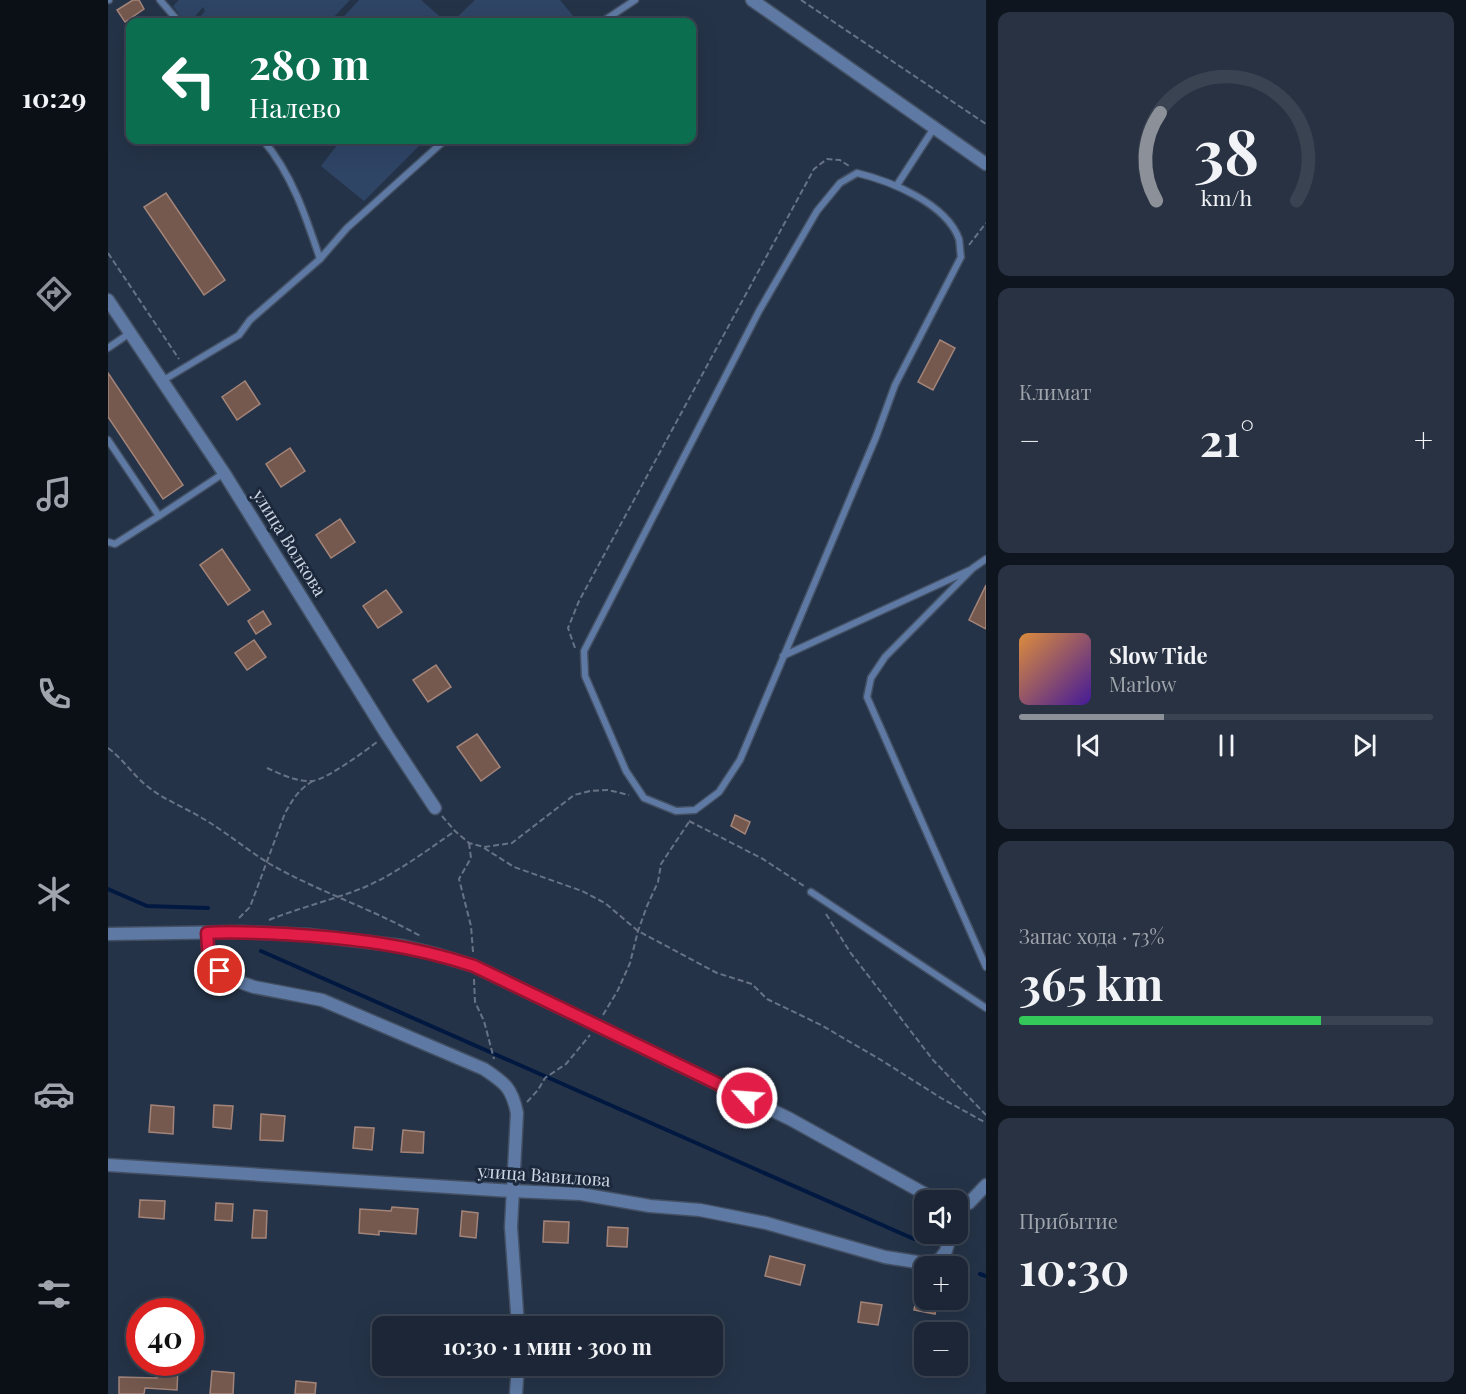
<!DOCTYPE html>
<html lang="ru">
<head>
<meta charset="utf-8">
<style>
  body { margin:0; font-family:"Playfair Display",serif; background:#293242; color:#f1f3f6; height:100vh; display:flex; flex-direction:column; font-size:22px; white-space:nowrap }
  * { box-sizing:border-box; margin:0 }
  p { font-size:20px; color:#a0a5ad }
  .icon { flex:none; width:33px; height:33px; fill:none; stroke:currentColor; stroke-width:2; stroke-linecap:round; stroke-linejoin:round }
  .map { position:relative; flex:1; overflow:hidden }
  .details { display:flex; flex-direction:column; gap:12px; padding:12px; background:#0f151e; width:480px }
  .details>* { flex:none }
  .hud { position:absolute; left:18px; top:18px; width:570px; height:126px; border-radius:12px; box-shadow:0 6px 24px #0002,0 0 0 2px #3a4351; background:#0b6e4f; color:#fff; overflow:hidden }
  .tools { position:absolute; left:806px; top:1190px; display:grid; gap:12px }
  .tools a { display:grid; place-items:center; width:54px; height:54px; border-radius:12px; background:#1c2636; box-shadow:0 6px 24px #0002,0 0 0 2px #3a4351; font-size:30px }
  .speed { position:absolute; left:18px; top:1298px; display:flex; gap:12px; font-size:30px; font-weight:700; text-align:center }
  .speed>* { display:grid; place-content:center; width:78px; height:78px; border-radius:50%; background:#1c2636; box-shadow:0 6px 24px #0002,0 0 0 2px #3a4351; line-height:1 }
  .speed .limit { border:9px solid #d22; background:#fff; color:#111 }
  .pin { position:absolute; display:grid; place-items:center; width:51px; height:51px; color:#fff; margin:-26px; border:3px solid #fff; border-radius:50%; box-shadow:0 2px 6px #0007 }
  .me { position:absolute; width:66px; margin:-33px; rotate:296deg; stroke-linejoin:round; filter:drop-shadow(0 0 4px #0008) }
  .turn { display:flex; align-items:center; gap:21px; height:126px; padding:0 24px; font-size:27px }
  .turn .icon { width:78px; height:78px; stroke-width:2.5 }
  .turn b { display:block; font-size:42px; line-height:51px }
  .big { font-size:45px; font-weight:700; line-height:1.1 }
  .details .card { flex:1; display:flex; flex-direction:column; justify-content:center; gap:9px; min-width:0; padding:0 21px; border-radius:12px; background:#293242 }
  .details .dial { align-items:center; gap:0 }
  .dial svg { height:156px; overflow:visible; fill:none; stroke:#3a4351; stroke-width:7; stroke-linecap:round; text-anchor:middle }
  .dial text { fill:#f1f3f6; stroke:none }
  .song { display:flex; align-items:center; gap:18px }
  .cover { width:72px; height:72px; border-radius:9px; background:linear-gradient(135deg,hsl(30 70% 55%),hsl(260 70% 35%)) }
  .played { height:6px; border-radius:3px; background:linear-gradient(90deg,#8c9099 35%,#3a4351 35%) }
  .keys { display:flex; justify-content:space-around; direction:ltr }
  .heat { display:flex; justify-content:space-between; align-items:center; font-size:33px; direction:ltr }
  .charge { height:9px; border-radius:4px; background:linear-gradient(90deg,#34c759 73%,#3a4351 0) }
  .trip { position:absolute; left:264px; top:1316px; width:351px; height:60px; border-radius:12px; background:#1c2636; box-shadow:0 6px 24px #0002,0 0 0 2px #3a4351; font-weight:700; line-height:60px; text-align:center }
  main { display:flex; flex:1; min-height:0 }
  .tabs { display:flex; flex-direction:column; width:108px; justify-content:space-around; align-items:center; background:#0b0f16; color:#a0a5ad }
  .tabs .icon { width:42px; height:42px }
  .tabs .on { color:#8c9099 }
  .tabs b { font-size:27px; color:#f1f3f6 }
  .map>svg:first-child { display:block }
  .green { fill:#2f4566 }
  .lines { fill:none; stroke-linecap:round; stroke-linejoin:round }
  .stream { stroke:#011940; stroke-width:4 }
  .building { fill:#75594e; stroke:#a38479; stroke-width:1.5 }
  .service-casing { stroke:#435064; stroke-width:9 }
  .minor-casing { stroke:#435064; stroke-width:15 }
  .tertiary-casing { stroke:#435064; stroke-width:15 }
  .path { stroke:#677385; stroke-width:2; stroke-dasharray:6 3; stroke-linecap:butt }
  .service { stroke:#5e7aa4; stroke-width:6 }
  .minor { stroke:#5e7aa4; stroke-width:12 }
  .tertiary { stroke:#5e7aa4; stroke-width:12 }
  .route-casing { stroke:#92132f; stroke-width:15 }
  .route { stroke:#e11d48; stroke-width:10 }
  .labels { text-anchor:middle; stroke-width:6; stroke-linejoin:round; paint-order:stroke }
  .street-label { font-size:18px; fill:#ccd5e2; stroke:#1c293d }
</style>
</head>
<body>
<main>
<nav class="tabs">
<b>10:29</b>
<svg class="icon on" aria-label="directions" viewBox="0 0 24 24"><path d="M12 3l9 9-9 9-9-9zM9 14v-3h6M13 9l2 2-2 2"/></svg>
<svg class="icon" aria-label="music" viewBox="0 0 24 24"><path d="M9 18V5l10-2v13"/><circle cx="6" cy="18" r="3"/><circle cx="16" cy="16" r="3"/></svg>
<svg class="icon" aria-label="phone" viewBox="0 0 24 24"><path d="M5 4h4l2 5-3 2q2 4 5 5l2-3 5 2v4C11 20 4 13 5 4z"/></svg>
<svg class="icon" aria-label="climate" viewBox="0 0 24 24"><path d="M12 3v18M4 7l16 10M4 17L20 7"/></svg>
<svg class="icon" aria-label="car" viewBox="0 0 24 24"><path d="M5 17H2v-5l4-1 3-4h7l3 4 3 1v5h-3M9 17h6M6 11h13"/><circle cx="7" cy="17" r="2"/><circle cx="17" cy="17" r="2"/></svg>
<svg class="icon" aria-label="filters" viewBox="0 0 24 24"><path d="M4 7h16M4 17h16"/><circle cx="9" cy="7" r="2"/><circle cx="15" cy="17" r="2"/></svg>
</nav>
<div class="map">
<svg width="878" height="1394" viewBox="0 0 878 1394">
  <rect width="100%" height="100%" fill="#253348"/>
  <g class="green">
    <polygon points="71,0 242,0 221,22 88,22 97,11 95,7 82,22 77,22 65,6"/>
    <polygon points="251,0 313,0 338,22 231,22"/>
    <polygon points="367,0 452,0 470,22 344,22"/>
    <polygon points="233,140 317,140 256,201 213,166"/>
  </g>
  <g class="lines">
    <g class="stream">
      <polyline points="0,889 39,906 100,908"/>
      <polyline points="153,951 806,1239"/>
      <polyline points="872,1274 878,1276"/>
    </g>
  </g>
  <g class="building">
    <polygon points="25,0 31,0 36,9 17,22 9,10"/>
    <polygon points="58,193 117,280 96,295 36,207"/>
    <polygon points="832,340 847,348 825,390 810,382"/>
    <polygon points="0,373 75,485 55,499 0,417"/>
    <polygon points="137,381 152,404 129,420 114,397"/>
    <polygon points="182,448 197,471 173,487 158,464"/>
    <polygon points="232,519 247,542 223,558 208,535"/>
    <polygon points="114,549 142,590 120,605 92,565"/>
    <polygon points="878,585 878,629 861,620"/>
    <polygon points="278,590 294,612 270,628 255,606"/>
    <polygon points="155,611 163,624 148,634 140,621"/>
    <polygon points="146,640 158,657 139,670 127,653"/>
    <polygon points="328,665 343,687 320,702 305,680"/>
    <polygon points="369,734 392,767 373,781 349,747"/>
    <polygon points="627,815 642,822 637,834 623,826"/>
    <polygon points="43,1105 66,1107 65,1134 41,1132"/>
    <polygon points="106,1105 125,1106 123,1129 105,1127"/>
    <polygon points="153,1114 177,1116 175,1141 152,1140"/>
    <polygon points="247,1127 266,1128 264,1150 245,1148"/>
    <polygon points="295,1130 316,1132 315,1153 293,1152"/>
    <polygon points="32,1200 57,1201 56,1219 31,1217"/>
    <polygon points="108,1203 125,1204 124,1221 107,1220"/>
    <polygon points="284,1207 310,1209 308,1234 271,1231 271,1235 251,1233 252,1209 283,1211"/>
    <polygon points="146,1210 159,1211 158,1238 144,1238"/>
    <polygon points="354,1211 370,1213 368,1238 352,1236"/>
    <polygon points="436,1221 461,1222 460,1243 435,1242"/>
    <polygon points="500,1227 520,1228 519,1247 499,1246"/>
    <polygon points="662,1256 697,1265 692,1285 657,1276"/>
    <polygon points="808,1299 830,1299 827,1314 806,1310"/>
    <polygon points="753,1302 774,1305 770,1325 750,1322"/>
    <polygon points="50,1366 70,1367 69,1390 37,1388 36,1394 11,1394 11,1377 49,1378"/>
    <polygon points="104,1371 126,1373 125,1394 102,1394"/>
    <polygon points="188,1381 208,1383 207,1394 187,1394"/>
  </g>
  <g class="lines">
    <g class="service-casing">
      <g id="service">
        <polyline points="0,0 1,0"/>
        <polyline points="52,0 71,22"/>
        <polyline points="494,22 527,0"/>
        <path d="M155 140C184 174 198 217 212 259"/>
        <path d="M749 173C782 181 838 203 851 239 852 244 852 252 853 257L787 385 768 437 632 760 611 792 587 810 568 811 536 798 518 771 477 676 476 651 651 311 709 211 732 183Z"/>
        <polyline points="789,185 826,128"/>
        <polyline points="0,348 22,333"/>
        <polyline points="54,381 131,335 142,320 212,259 239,228 337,140"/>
        <polyline points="0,440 51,516 116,473"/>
        <polyline points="0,542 7,544 51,516"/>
        <polyline points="878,559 865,568 777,657 763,678 759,697 878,967"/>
        <polyline points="675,656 862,570"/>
        <polyline points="703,892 878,1008"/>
      </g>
    </g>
    <g class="minor-casing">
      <g id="minor">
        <path d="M99 933 101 960 112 971 126 980 146 987 214 1000 376 1069C397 1083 404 1088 409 1113L403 1227 410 1326"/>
        <polyline points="0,1165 404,1191 473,1194 542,1206 592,1210 658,1223 777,1257 822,1264 832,1259 838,1251 843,1233"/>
        <polyline points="408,1394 410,1365"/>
      </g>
    </g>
    <g class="tertiary-casing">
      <g id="tertiary">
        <polyline points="644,0 878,164"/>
        <polyline points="0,300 116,473 279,735 327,808"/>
        <polyline points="0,934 133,932 201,935 294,946 327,954 366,966 682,1119 828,1200"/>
        <polyline points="849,1207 861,1203 878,1185"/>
      </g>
    </g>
    <g class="path">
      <polyline points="693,0 878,124"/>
      <polyline points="861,245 878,223"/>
      <polyline points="0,253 71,359"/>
      <polyline points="467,648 460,628 471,601 706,169 719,159 732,160 741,166"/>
      <path d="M0 748C15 759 25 775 39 786 56 800 76 807 94 818 118 832 139 850 162 864 211 892 265 909 314 937"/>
      <path d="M159 768C172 774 189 782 204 781 218 780 257 751 269 742"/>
      <polyline points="334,816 347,831 361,843 376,847 404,843 466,795 482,791 500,790 521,795"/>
      <polyline points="581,821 655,859 696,886"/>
      <polyline points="361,843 363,858 351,879 363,926 365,952"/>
      <polyline points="376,848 406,867 474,891 497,903 530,931 609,973 644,984 659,999 713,1025 773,1060 833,1098 878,1123"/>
      <polyline points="718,914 742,952 825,1060 878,1115"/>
      <path d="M131 918 142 907 177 813C185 799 191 789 205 781"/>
      <path d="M161 920C193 907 225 900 257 887 289 873 318 851 347 831"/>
      <polyline points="366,979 367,1002 376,1021 386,1059"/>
      <polyline points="495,1015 510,990 522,963 530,931 539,906 550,882 553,864 581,822"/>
      <polyline points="419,1102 430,1090 437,1078 458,1064 482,1035"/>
    </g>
    <use href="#service" class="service"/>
    <use href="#minor" class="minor"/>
    <use href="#tertiary" class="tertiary"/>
  </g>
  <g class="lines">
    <g class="route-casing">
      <path id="route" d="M112 971 101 960 99 933C125 931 151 933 177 934 243 938 303 945 366 966L639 1098"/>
    </g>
    <use href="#route" class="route"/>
  </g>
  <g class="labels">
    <g class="street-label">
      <text transform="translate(181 543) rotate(58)" y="6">улица Волкова</text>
      <text transform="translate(436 1176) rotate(4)" y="6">улица Вавилова</text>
    </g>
  </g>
</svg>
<div class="tools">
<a><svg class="icon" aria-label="sound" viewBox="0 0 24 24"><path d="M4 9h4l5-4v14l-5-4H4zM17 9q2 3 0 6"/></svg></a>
<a>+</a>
<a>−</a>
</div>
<div class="speed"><div class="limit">40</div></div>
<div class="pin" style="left:112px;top:971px;background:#d93025"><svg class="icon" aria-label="arrive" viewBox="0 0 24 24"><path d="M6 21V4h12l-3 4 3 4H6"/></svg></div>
<svg class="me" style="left:639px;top:1098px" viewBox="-20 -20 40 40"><circle r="17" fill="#e11d48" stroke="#fff" stroke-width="3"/><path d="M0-11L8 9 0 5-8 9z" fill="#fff"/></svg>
<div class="trip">10:30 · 1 мин · 300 m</div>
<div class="hud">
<div class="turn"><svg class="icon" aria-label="left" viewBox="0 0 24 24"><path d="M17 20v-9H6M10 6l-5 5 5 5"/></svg><div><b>280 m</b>Налево</div></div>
</div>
</div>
<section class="details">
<div class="card dial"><svg viewBox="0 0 100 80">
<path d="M14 69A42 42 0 1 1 86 69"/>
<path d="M14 69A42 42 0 0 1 16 24" stroke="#8c9099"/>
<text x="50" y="56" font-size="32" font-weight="700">38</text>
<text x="50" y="72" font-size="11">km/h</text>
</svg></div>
<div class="card"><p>Климат</p>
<div class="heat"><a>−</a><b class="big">21°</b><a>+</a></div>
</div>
<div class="card">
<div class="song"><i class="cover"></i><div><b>Slow Tide</b><p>Marlow</p></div></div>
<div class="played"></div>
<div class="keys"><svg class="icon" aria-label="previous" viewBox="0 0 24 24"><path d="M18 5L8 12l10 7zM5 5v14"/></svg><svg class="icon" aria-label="pause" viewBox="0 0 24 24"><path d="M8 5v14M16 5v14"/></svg><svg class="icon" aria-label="next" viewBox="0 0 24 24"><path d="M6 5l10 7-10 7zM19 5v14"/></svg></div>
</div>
<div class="card"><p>Запас хода · 73%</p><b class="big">365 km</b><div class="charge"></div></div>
<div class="card"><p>Прибытие</p><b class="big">10:30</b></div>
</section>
</main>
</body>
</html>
